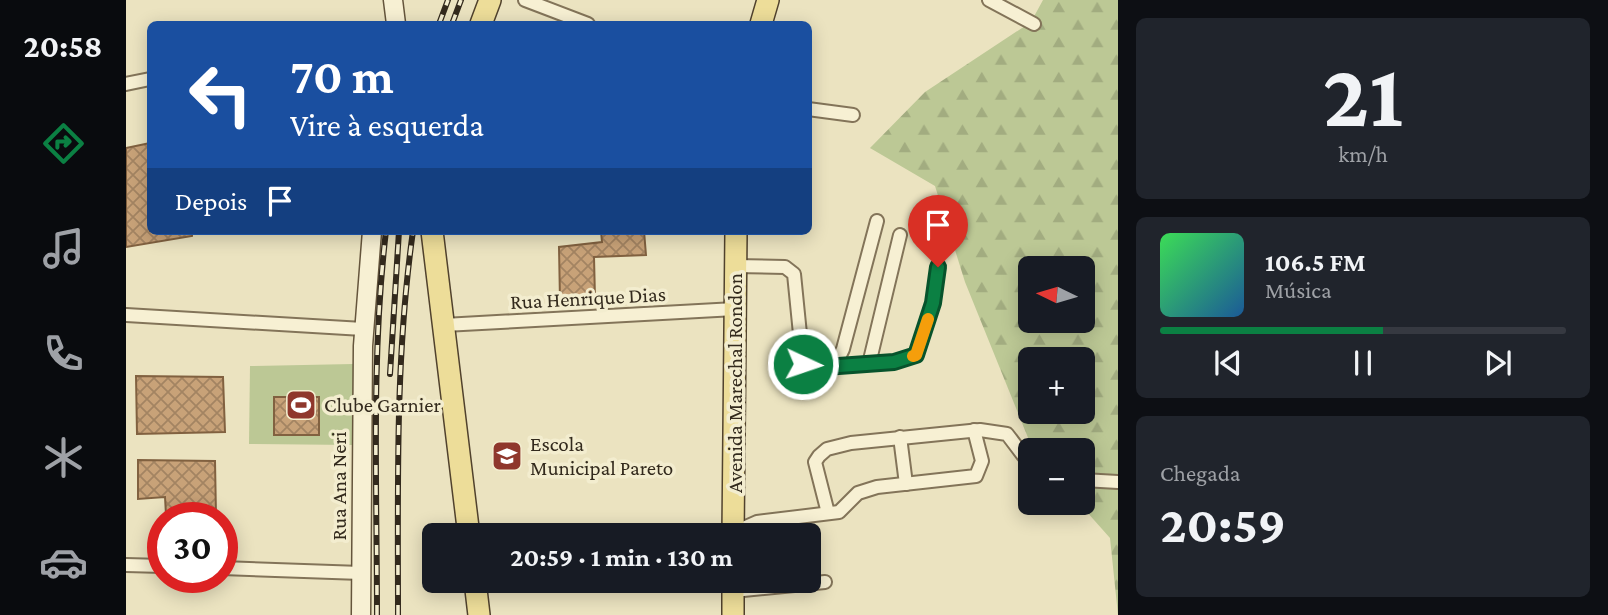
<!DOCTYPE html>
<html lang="pt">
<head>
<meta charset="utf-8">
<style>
  body { margin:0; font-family:"Crimson Pro",serif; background:#20242c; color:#f1f3f6; height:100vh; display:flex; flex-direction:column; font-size:26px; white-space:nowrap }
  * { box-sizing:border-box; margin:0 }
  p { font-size:23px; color:#9ea1a6 }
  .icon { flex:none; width:38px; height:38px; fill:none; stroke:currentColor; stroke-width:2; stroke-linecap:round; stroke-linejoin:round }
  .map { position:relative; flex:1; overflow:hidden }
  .side { display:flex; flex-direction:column; gap:18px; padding:18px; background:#0d0f14; width:490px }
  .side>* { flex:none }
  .guide { position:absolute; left:21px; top:21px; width:665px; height:214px; border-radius:10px; box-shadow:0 4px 18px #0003; background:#1a4fa0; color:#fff; overflow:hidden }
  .needle { width:46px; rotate:275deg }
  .buttons { position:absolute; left:892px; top:256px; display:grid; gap:14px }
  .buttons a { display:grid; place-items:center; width:77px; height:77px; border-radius:10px; background:#171b24; box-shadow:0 4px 18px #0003; font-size:35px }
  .speed { position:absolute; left:21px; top:502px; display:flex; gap:14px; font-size:35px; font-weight:700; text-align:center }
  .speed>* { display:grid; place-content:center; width:91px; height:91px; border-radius:50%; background:#171b24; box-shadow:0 4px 18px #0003; line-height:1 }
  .speed .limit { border:10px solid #d22; background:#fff; color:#111 }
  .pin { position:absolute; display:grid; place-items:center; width:60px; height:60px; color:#fff; margin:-72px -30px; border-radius:50% 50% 50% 0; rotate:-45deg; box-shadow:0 0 7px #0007 }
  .pin .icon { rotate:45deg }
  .me { position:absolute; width:77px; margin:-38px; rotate:93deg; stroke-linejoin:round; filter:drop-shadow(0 0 5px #0008) }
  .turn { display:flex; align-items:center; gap:24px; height:147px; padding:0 28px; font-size:32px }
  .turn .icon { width:91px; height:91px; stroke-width:2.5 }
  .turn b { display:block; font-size:49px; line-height:60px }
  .then { display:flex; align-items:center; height:66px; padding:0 28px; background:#0003; gap:14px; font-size:26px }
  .big { font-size:52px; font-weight:700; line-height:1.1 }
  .side .tile { flex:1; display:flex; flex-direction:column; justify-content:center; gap:10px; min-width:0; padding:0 24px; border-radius:10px; background:#20242c }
  .side .dial { align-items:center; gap:0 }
  .dial b { font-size:91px; line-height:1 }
  .song { display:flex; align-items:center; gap:21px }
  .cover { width:84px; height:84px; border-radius:10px; background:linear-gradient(135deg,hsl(130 70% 55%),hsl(210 70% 35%)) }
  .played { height:7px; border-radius:4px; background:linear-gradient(90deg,#0b8043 55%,#363941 55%) }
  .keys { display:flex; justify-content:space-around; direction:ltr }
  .trip { position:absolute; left:296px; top:523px; width:399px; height:70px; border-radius:10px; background:#171b24; box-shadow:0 4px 18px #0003; font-weight:700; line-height:70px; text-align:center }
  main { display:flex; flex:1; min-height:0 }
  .dock { display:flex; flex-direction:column; width:126px; justify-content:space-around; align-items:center; background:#090b0e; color:#9ea1a6 }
  .dock .icon { width:49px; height:49px }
  .dock .current { color:#0b8043 }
  .dock b { font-size:32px; color:#f1f3f6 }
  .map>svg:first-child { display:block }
  .forest { fill:url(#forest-firs); fill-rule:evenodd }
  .pitch { fill:#bcc895 }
  .building { fill:url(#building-cross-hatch); stroke:#816140; stroke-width:2 }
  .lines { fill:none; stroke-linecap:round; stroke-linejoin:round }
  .minor-casing { stroke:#837459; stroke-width:16 }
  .secondary-casing { stroke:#65553c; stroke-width:21 }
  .primary-casing { stroke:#51422d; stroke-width:24 }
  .minor { stroke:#f7f0d3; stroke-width:12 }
  .secondary { stroke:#f7f0d3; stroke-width:18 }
  .primary { stroke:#eddd99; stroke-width:21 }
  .rail-casing { stroke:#332a1d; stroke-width:6 }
  .rail { stroke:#f3edcf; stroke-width:3.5; stroke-dasharray:10; stroke-linecap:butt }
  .route-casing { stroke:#07532c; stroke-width:18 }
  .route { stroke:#0b8043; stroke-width:12 }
  .slow { stroke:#f59e0b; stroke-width:12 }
  .labels { text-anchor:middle; stroke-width:7; stroke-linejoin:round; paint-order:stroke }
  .street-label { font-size:21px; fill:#332a1d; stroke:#f3edcf }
  .poi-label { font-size:21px; fill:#332a1d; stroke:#f3edcf; text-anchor:start }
</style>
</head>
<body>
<main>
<nav class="dock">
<b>20:58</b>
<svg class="icon current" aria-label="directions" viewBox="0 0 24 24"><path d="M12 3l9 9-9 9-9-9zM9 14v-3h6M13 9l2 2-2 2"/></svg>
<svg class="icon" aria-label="music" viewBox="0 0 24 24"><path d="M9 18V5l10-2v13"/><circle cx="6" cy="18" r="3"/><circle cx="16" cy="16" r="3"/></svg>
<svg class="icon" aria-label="phone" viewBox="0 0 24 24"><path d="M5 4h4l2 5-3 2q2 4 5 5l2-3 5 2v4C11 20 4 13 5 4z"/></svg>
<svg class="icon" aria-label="climate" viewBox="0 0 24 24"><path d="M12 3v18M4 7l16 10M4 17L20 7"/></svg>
<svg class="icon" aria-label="car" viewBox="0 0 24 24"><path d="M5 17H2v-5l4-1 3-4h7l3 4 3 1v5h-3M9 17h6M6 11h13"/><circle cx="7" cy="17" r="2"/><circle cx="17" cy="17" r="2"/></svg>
</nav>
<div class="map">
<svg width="992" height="615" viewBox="0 0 992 615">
  <defs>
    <pattern id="forest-firs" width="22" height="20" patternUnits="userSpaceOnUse" patternTransform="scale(1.75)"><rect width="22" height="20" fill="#bcc895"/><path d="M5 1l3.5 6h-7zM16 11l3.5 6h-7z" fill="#a2ac80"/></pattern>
    <pattern id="building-cross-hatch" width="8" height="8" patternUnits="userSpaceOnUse" patternTransform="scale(1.75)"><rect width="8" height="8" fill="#c8a278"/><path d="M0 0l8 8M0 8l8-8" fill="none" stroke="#a38462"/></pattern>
  </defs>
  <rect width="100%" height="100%" fill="#ebe3c0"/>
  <path class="forest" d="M917 0H992V615L984 538 952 502H957V450H907L839 282 809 186 744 148 799 92 905 22ZM905 268H957V320H905ZM905 359H957V411H905Z"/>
  <polygon class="pitch" points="227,364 227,445 123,444 124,366"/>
  <g class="building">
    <polygon points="24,143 24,231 66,231 66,236 0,247 0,148"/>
    <polygon points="475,231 518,231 520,255 468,257 469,298 434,301 433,247 476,242"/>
    <polygon points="10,376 97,377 99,432 11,434"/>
    <rect x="148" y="397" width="45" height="38"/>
    <polygon points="12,460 89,461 90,516 40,515 39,497 12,499"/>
  </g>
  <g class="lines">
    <g class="minor-casing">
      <g id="minor">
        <polyline points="399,0 462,24"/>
        <polyline points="863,0 908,24"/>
        <polyline points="0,84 24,79"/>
        <polyline points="682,109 727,115"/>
        <polyline points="609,266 659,267 668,274 677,364 685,368 709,366 717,349 751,221"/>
        <polyline points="0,315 237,329"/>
        <polyline points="318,325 609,309"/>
        <polyline points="743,364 774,235"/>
        <polyline points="709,366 768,362 790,355 807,303 812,267"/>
        <polyline points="774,437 780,484"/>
        <polyline points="957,480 992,482"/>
        <polyline points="702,513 689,462 693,456 701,449 725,443 854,430 881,434 900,459 905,470"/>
        <polyline points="604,534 631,522 713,512 732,493 751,487 850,476 856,461 848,430"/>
        <polyline points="0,565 37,566"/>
        <polyline points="96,568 235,573"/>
        <polyline points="607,591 699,582"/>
      </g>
    </g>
    <g class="secondary-casing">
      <g id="secondary">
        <polyline points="267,0 270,24"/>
        <polyline points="235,615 237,346 246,231"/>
      </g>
    </g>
    <g class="primary-casing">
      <g id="primary">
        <polyline points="355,24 364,0"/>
        <polyline points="635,24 642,0"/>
        <polyline points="306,231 343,536"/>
        <polyline points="607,536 610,231"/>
        <polyline points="349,581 353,615"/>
        <polyline points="607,581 607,615"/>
      </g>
    </g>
    <use href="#minor" class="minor"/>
    <use href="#secondary" class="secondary"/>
    <use href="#primary" class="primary"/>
    <g class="rail-casing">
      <g id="rail">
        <polyline points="313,24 322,0"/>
        <polyline points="326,24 335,0"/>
        <polyline points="264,374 273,231"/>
        <path d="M251 615C251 487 245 358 260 231"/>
        <path d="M272 615C272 487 269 358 287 231"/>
      </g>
    </g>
    <use href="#rail" class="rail"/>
  </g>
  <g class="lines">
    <g class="route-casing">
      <polyline id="route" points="677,364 685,368 768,362 790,355 807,303 812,267"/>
    </g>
    <use href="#route" class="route"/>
    <polyline class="slow" points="787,356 790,355 802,319"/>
  </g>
  <defs>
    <g id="stadium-square" transform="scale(1.575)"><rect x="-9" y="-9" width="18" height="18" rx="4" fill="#8f372c" stroke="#f3edcf"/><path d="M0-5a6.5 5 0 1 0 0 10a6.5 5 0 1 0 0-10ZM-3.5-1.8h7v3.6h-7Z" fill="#fff"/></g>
    <g id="school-square" transform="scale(1.575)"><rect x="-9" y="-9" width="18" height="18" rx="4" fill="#8f372c" stroke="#f3edcf"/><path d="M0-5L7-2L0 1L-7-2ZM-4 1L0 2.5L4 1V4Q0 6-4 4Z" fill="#fff"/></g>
  </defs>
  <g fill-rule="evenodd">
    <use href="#stadium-square" x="175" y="405"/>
    <use href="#school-square" x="381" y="456"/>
  </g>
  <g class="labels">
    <g class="street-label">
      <text transform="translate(462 298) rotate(-3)" y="7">Rua Henrique Dias</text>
      <text transform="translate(609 383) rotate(-90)" y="7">Avenida Marechal Rondon</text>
      <text transform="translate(213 486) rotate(-90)" y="7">Rua Ana Neri</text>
    </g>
    <g class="poi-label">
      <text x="198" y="412">Clube Garnier</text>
      <text x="404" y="451">Escola<tspan x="404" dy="24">Municipal Pareto</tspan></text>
    </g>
  </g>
</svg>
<div class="buttons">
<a><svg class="needle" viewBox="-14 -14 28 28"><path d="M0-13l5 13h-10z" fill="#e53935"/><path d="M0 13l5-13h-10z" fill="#9ea1a6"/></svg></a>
<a>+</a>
<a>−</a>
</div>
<div class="speed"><div class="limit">30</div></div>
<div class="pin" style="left:812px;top:267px;background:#d93025"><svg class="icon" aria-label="arrive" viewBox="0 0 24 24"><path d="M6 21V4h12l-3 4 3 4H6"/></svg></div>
<svg class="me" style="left:677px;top:364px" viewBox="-20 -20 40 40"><circle r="17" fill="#0b8043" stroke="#fff" stroke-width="3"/><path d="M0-11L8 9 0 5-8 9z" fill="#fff"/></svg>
<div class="trip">20:59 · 1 min · 130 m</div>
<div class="guide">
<div class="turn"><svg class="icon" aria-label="left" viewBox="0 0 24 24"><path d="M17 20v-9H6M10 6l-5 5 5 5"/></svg><div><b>70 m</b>Vire à esquerda</div></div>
<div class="then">Depois<svg class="icon" aria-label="arrive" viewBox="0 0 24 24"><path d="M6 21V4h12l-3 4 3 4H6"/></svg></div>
</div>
</div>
<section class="side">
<div class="tile dial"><b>21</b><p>km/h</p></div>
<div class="tile">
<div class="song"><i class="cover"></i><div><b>106.5 FM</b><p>Música</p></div></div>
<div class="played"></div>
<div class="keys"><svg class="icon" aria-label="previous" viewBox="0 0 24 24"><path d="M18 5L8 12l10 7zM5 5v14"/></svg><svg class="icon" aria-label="pause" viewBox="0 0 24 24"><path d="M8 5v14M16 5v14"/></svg><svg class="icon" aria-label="next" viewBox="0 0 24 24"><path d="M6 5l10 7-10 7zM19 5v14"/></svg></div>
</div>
<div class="tile"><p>Chegada</p><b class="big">20:59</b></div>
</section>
</main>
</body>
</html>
